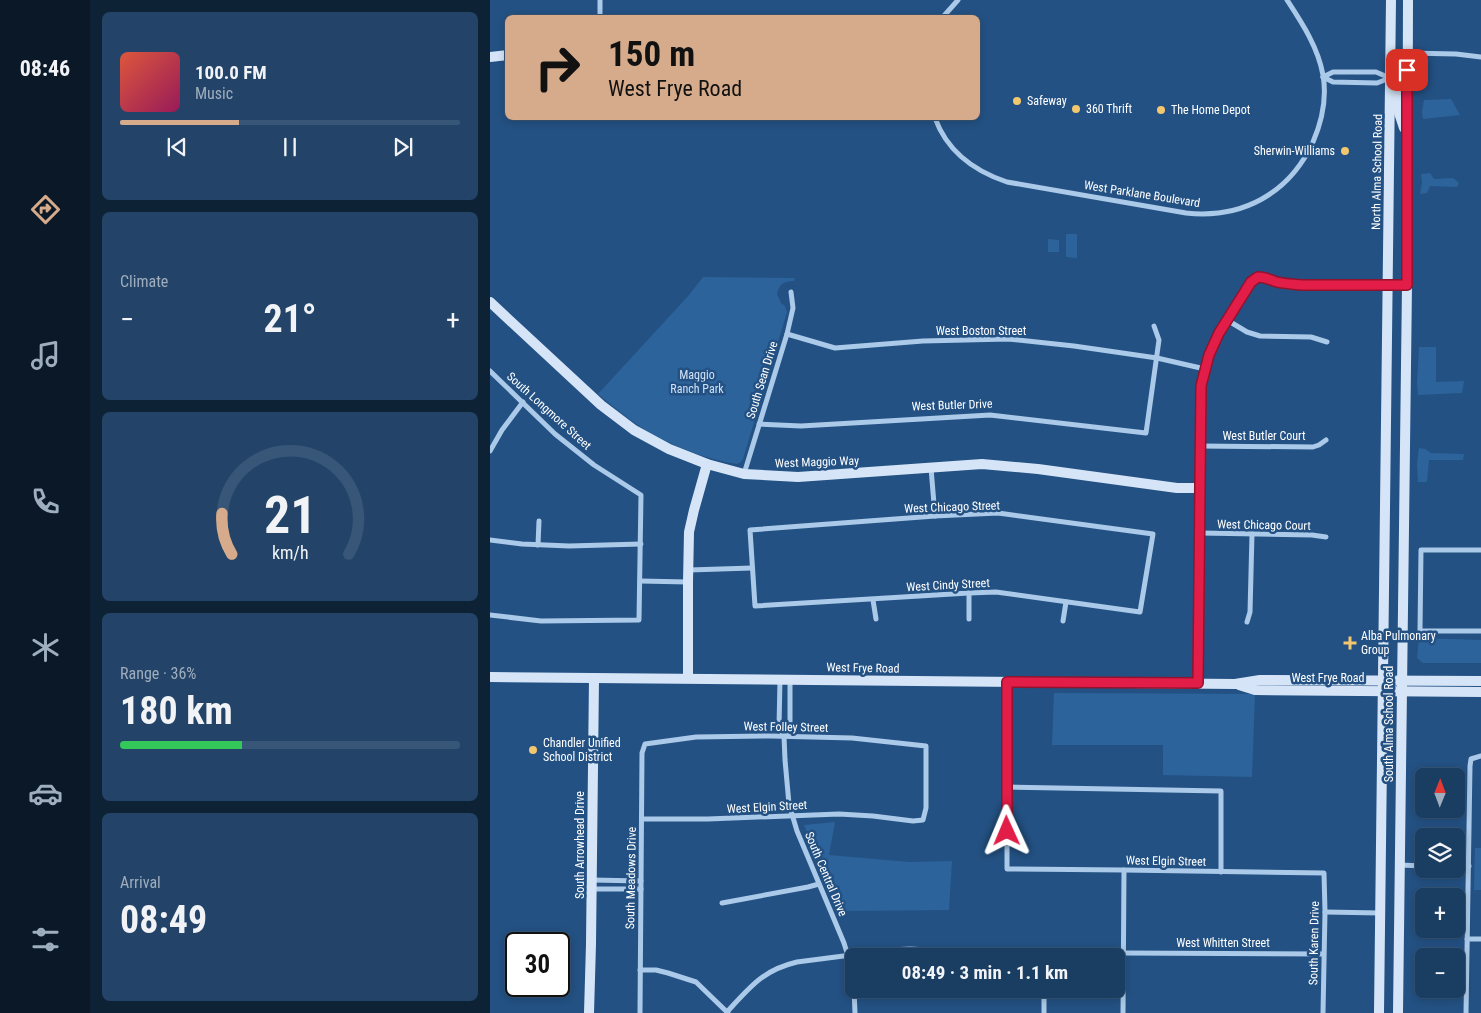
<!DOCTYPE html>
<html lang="en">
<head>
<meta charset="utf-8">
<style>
  body { margin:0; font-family:"Roboto Condensed",sans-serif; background:#234468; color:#f1f3f6; height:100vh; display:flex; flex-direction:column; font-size:19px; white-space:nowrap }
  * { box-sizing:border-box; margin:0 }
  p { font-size:16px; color:#9faebe }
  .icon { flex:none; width:28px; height:28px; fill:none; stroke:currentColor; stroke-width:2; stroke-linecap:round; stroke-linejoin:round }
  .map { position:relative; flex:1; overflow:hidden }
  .side { display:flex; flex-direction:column; gap:12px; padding:12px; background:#0e2236; width:400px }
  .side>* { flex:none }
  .guide { position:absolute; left:15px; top:15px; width:475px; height:105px; border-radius:8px; box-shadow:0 2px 8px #0003,0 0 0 1px #385677; background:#d6ab8b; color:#111; overflow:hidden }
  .needle { width:32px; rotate:1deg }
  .buttons { position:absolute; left:925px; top:768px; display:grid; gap:10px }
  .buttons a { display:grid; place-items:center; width:50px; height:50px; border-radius:8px; background:#1a3d62; box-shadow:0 2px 8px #0003,0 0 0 1px #385677; font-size:25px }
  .speed { position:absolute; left:15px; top:932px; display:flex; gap:10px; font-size:25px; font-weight:700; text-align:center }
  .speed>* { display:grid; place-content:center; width:65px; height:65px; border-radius:50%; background:#1a3d62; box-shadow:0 2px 8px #0003,0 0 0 1px #385677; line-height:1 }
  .speed .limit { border:2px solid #111; border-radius:8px; background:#fff; color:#111 }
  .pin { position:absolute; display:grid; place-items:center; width:42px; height:42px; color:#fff; margin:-21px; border-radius:10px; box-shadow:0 2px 8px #0006 }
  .me { position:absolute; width:55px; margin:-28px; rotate:359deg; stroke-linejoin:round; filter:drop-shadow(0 0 4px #0008) }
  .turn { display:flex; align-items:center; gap:18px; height:105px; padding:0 20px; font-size:22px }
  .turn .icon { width:65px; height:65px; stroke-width:2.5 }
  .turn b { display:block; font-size:35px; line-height:42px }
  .big { font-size:38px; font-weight:700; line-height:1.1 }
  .side .tile { flex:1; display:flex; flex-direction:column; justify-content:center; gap:8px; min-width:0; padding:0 18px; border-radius:8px; background:#234468 }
  .side .dial { align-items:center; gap:0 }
  .dial svg { height:130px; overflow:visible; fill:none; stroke:#385677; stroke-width:7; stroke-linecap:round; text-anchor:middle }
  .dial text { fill:#f1f3f6; stroke:none }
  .song { display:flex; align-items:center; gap:15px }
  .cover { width:60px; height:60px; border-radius:8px; background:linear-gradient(135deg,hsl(10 70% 55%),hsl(330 70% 35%)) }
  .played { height:5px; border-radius:2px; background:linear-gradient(90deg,#d6ab8b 35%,#385677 35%) }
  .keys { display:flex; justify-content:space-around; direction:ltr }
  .heat { display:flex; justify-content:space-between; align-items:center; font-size:28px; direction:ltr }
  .charge { height:8px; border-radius:4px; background:linear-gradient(90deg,#34c759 36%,#385677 0) }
  .trip { position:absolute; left:355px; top:948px; width:280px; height:50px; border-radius:8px; background:#1a3d62; box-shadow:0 2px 8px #0003,0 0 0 1px #385677; font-weight:700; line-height:50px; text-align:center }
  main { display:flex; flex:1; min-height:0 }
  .tabs { display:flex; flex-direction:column; width:90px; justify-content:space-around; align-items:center; background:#0a1827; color:#9faebe }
  .tabs .icon { width:35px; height:35px }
  .tabs .active { color:#d6ab8b }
  .tabs b { font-size:22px; color:#f1f3f6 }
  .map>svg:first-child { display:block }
  .green { fill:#2d639b }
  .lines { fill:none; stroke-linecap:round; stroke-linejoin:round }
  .street { stroke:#abc9e8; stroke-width:5 }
  .secondary { stroke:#d5e5f7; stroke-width:10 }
  .route-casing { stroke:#92132f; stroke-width:12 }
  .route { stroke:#e11d48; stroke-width:9 }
  .poi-dot { fill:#f3c76e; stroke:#235183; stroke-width:2 }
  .labels { text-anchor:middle; stroke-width:5; stroke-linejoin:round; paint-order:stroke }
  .poi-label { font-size:12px; fill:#fff; stroke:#235183; text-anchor:start }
  .street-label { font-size:12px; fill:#fff; stroke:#235183 }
  .park-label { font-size:12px; fill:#cfe2f6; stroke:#235183 }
</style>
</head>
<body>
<main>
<nav class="tabs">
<b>08:46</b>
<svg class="icon active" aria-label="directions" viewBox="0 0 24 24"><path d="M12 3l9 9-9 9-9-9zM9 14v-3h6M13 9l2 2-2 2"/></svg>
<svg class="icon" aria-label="music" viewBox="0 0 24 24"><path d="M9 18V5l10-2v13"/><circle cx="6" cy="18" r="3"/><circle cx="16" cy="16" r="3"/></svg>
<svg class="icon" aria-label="phone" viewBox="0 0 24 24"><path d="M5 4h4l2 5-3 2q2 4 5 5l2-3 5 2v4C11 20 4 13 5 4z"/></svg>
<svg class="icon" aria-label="climate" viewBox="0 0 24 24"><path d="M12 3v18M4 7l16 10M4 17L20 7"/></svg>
<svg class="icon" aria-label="car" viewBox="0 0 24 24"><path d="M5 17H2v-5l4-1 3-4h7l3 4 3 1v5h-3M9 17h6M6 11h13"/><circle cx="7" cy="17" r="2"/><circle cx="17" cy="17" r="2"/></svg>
<svg class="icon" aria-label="filters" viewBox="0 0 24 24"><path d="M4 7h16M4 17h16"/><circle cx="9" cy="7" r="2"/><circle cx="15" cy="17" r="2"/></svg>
</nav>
<section class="side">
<div class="tile">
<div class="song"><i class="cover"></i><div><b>100.0 FM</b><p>Music</p></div></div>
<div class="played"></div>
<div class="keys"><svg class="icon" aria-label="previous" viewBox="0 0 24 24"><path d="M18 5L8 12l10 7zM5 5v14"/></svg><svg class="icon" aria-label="pause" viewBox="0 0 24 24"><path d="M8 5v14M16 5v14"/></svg><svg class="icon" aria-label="next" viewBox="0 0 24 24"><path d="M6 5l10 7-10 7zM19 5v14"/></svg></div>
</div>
<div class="tile"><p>Climate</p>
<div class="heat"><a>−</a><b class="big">21°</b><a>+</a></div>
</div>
<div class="tile dial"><svg viewBox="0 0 100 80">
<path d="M14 69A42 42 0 1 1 86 69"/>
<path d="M14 69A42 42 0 0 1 8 44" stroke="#d6ab8b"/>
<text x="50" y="56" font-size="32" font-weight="700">21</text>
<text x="50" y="72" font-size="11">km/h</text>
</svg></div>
<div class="tile"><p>Range · 36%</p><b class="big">180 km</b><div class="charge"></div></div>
<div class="tile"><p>Arrival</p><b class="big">08:49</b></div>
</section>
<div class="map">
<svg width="991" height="1013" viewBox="0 0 991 1013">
  <rect width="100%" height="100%" fill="#235183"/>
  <g class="green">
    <polygon points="961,99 970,115 933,119 932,112 934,100"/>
    <polygon points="940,173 944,179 963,178 969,183 967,187 940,186 937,193 930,194 932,183 931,174"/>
    <polygon points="576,234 587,234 587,258 576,257"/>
    <polygon points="558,239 569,240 569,252 558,252"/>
    <path d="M213 277 305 278 304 281C294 281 289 284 287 294L291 303 295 306 297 312 253 459 251 462 247 464C215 459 182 446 154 429 138 419 123 406 108 394L199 295Z"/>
    <polygon points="929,347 946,347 946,382 974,381 972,393 928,395 927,383"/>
    <polygon points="929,448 935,449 941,453 974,454 973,460 939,460 937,482 928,482 927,464"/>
    <polygon points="929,638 991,640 991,663 933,663 927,658"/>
    <polygon points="564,693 765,694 762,777 673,775 673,745 562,745"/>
    <polygon points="345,822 339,855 419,862 462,861 459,910 355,911 325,850 314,825"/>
    <polygon points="985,848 991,848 991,890 984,890"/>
  </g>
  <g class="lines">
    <g class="street">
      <polyline points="110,0 110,18"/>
      <polyline points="452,18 468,0"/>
      <polyline points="917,53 966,54 991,57"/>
      <polyline points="833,77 843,82 887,83 900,78"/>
      <polyline points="833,77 843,72 886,72 900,78"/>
      <path d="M445 118C457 151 484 171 517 182L696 213C752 219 799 194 823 142 832 121 837 98 833 75 828 47 812 23 797 0"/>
      <polyline points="737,320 757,332 770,336 821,337 837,342"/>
      <polyline points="297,334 345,348 433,341 518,339 584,346 667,358 715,369"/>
      <polyline points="0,371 65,434 104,465 151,495 149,620 51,621 0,615"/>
      <polyline points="269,424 311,426 500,415 656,433 669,340 664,326"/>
      <polyline points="710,446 823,447 829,445 836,440"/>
      <polyline points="0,451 12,430 33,402"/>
      <polyline points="441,468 445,516"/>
      <polyline points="254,474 297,334 303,308 301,292"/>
      <polygon points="508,513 663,534 650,612 506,592 479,593 265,606 260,530 445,516"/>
      <polyline points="710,533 822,535 836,537"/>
      <polyline points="0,540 32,544 79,546 151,544"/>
      <polyline points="48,545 49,521"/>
      <polyline points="991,550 931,550 930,631 991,631"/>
      <polyline points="199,570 262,568"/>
      <polyline points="150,581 198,582"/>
      <polyline points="479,593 479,619"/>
      <polyline points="383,600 386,619"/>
      <polyline points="573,621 576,602"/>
      <polyline points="757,622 760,612 762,534"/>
      <polyline points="290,679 289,727 294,736 295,760 299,804 307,831 354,943 358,956 364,988"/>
      <polyline points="517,682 517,869 634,870 834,873 835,912 833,1013"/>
      <path d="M708 683 711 386 719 355 729 333 761 282 768 277C776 277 780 279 787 282 795 284 804 284 812 285H917"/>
      <polyline points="294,736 300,727 300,680"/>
      <polyline points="516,787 731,791 731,872"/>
      <polyline points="910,865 934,866"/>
      <polyline points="966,866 979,866"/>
      <polyline points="102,880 151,881"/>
      <polyline points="102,889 151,889"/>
      <polyline points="232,903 318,887 329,884"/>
      <polyline points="835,912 890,913"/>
      <polyline points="977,939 991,939"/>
      <polyline points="633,953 833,954"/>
      <polyline points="150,970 166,970 178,973 206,982 238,1013"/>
      <polyline points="364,989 365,1013"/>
      <path d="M237 1012C260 987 273 970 307 962L400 950 420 949 544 956"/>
      <polyline points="150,1013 152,753 155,744 206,737 281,736 362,738 436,746 436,808 433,820 423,821 383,816 349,814 218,819 152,819"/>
      <polyline points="554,1013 554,989"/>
      <polyline points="633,1013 634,870"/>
      <polyline points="976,1013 980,766 981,759 991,756"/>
    </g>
    <g class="secondary">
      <polyline points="0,57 18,55"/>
      <polyline points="901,78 906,79 909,85 909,113 914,128"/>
      <polyline points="0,302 111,405 144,430 179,449 217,464 254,474 308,477 492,464 548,469 687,488 710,488"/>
      <polyline points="0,677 745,684 770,680 991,681"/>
      <polyline points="198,678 198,582 199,532 204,510 217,464"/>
      <polyline points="749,685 765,690 991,692"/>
      <polyline points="99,1013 101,944 104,678"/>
      <polyline points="889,1013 901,0"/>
      <polyline points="908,1013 917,285 918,0"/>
    </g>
  </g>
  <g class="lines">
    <g class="route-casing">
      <path id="route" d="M517 831V682L708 683 711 386 719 355 729 333 761 282 768 277C776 277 780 280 787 282 795 284 804 284 812 285H917V70"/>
    </g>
    <use href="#route" class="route"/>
  </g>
  <g class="poi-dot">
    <circle cx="527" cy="101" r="5"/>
    <circle cx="586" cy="109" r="5"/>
    <circle cx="671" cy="110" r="5"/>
    <circle cx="855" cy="151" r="5"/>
    <path d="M857.5 635.5h5v5h5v5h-5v5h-5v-5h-5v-5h5z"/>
    <circle cx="43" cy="750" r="5"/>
  </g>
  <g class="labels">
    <g class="poi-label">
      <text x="537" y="105">Safeway</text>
      <text x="596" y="113">360 Thrift</text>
      <text x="681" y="114">The Home Depot</text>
      <text x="845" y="155" text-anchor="end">Sherwin-Williams</text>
      <text x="871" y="640">Alba Pulmonary<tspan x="871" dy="14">Group</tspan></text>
      <text x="53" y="747">Chandler Unified<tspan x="53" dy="14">School District</tspan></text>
    </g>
    <g class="street-label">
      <text transform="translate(887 172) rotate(-89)" y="4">North Alma School Road</text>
      <text transform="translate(652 194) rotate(9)" y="4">West Parklane Boulevard</text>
      <text x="491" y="335">West Boston Street</text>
      <text transform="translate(272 380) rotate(-73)" y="4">South Sean Drive</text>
      <text transform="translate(462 405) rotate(-2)" y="4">West Butler Drive</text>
      <text transform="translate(59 411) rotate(42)" y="4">South Longmore Street</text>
      <text x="774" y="440">West Butler Court</text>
      <text transform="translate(327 462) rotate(-2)" y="4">West Maggio Way</text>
      <text transform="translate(462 507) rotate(-2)" y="4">West Chicago Street</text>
      <text transform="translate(774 525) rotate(1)" y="4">West Chicago Court</text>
      <text transform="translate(458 585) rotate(-3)" y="4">West Cindy Street</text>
      <text transform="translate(373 668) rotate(1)" y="4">West Frye Road</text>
      <text x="838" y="682">West Frye Road</text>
      <text transform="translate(899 724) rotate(-90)" y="4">South Alma School Road</text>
      <text transform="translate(296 727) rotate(1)" y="4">West Folley Street</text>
      <text transform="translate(277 807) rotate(-3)" y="4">West Elgin Street</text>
      <text transform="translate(90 845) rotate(-90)" y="4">South Arrowhead Drive</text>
      <text transform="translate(676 861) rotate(1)" y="4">West Elgin Street</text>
      <text transform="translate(336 874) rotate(67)" y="4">South Central Drive</text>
      <text transform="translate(141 878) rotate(-89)" y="4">South Meadows Drive</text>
      <text x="733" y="947">West Whitten Street</text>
      <text transform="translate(824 943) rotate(-89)" y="4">South Karen Drive</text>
    </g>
    <g class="park-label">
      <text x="207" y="379">Maggio<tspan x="207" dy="14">Ranch Park</tspan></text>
    </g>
  </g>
</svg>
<div class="buttons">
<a><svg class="needle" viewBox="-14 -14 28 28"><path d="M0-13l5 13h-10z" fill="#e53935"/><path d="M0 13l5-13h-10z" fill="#9faebe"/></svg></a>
<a><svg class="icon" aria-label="layers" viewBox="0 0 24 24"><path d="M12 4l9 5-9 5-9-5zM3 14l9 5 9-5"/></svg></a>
<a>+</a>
<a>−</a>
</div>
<div class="speed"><div class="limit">30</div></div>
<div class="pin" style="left:917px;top:70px;background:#d93025"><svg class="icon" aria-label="arrive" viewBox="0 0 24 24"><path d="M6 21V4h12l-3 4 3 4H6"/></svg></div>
<svg class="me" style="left:517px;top:831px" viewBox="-20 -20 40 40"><path d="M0-17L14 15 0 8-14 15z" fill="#e11d48" stroke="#fff" stroke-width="4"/></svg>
<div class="trip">08:49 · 3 min · 1.1 km</div>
<div class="guide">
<div class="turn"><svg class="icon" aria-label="right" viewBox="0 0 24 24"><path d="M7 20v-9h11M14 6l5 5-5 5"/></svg><div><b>150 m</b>West Frye Road</div></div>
</div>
</div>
</main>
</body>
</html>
